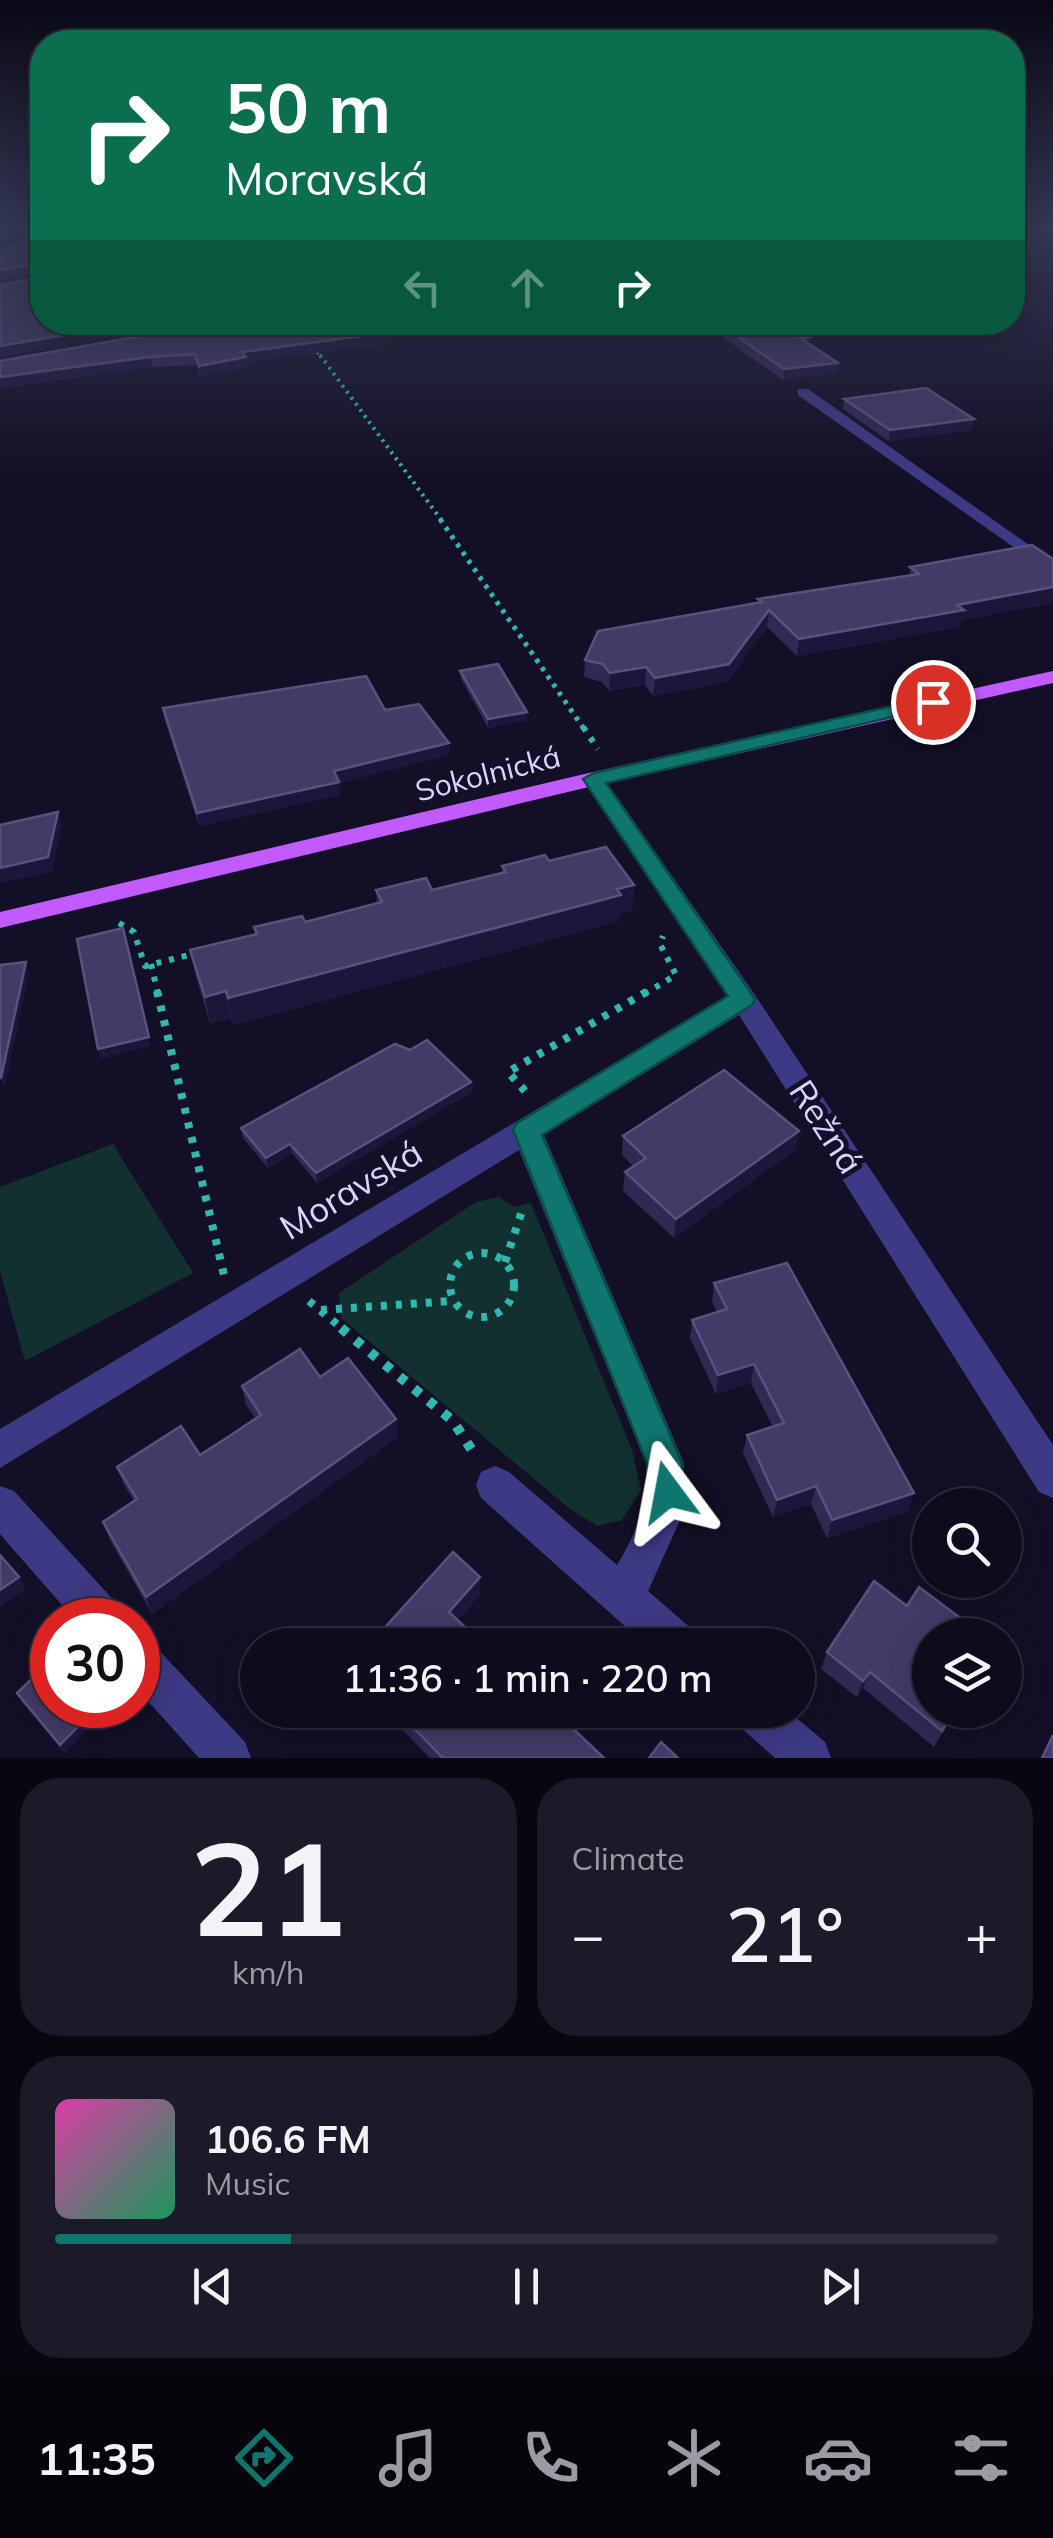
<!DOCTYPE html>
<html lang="en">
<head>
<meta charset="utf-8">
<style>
  body { margin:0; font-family:Mulish,sans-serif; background:#1c1929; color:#f1f3f6; height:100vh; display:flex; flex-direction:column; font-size:38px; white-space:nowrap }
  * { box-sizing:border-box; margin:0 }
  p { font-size:32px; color:#9b9ba3 }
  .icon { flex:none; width:55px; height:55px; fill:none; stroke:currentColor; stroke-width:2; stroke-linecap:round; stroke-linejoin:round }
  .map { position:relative; height:1758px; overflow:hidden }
  .side { display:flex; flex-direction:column; gap:20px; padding:20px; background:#08060f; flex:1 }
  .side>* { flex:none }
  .hud { position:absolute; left:30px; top:30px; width:995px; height:305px; border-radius:40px; box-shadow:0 5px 25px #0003,0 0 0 2px #2e2b3b; background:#0b6e4f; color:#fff; overflow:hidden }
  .fabs { position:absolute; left:912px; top:1488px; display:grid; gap:20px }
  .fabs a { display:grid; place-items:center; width:110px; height:110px; border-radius:50%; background:#0e0b1c; box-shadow:0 5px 25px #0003,0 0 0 2px #2e2b3b; font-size:50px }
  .speed { position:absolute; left:30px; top:1598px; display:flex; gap:20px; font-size:50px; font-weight:700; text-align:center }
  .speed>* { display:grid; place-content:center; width:130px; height:130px; border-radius:50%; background:#0e0b1c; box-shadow:0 5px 25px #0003,0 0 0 2px #2e2b3b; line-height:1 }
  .speed .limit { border:15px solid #d22; background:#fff; color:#111 }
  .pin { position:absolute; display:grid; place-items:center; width:85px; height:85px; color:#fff; margin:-42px; border:5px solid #fff; border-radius:50%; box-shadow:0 2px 10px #0007 }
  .me { position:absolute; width:110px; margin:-55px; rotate:347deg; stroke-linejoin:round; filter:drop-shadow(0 0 8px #0008) }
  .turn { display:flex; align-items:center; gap:35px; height:210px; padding:0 30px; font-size:45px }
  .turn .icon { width:130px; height:130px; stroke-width:2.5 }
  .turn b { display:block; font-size:70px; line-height:85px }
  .lanes { display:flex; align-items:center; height:95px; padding:0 30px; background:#0003; justify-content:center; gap:50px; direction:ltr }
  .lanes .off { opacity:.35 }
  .big { font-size:75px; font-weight:600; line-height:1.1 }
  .side .tile { flex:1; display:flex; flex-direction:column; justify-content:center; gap:15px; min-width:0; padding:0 35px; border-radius:40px; background:#1c1929 }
  .side .dial { align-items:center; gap:0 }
  .dial b { font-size:130px; line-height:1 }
  .song { display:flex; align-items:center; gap:30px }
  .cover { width:120px; height:120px; border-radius:15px; background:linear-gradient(135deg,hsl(320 70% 55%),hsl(150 70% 35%)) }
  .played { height:10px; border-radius:5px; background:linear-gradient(90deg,#0f766e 25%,#2e2b3b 25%) }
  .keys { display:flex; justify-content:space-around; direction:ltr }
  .heat { display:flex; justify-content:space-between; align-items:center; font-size:55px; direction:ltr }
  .side .tiles { flex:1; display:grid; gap:20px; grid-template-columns:1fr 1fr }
  .tile:last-child { grid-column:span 2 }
  .trip { position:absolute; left:240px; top:1628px; width:575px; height:100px; border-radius:50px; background:#0e0b1c; box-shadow:0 5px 25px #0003,0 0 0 2px #2e2b3b; font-weight:600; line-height:100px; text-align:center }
  .menu { display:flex; height:160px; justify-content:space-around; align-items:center; background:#06040b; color:#9b9ba3 }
  .menu .icon { width:70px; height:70px }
  .menu .on { color:#0f766e }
  .menu b { font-size:45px; color:#f1f3f6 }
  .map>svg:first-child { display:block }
  .green { fill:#12302f }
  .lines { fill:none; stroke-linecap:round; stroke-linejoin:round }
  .path-far5 { stroke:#2fb8b0; stroke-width:2.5; stroke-dasharray:2.5 4; stroke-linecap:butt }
  .path-far4 { stroke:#2fb8b0; stroke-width:4; stroke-dasharray:2.5 5; stroke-linecap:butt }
  .path-far3 { stroke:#2fb8b0; stroke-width:5; stroke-dasharray:4 6; stroke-linecap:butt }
  .path-far2 { stroke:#2fb8b0; stroke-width:6; stroke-dasharray:5 8; stroke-linecap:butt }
  .path-far1 { stroke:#2fb8b0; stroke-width:8; stroke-dasharray:6 9; stroke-linecap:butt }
  .path { stroke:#2fb8b0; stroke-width:10; stroke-dasharray:8 11; stroke-linecap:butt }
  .minor { fill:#3d3a85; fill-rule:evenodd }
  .major { fill:#c25bff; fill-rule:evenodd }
  .wall { fill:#312854 }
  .shaded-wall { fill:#1d163a }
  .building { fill:#433a66; stroke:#5a527e; stroke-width:2.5 }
  .route { fill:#0f766e; stroke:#0a4d48; stroke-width:2.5 }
  .labels { text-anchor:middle; stroke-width:10; stroke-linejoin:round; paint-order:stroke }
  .street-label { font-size:30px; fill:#d9d4ff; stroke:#130f26 }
  .near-street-label { font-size:35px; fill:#d9d4ff; stroke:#130f26 }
</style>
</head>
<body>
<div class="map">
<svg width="1053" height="1758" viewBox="0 0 1053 1758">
  <rect width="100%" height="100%" fill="#130f26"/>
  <g class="green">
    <polygon points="113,1144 193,1273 25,1361 0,1271 0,1187"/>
    <polygon points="499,1197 514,1207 531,1203 632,1450 641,1490 622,1520 597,1526 570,1509 341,1318 339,1293 476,1202"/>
  </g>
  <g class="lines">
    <polyline class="path-far5" points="313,347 321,358"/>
    <polyline class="path-far4" points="320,355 442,521"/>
    <polyline class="path-far3" points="440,519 584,729"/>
    <g class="path-far2">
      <polyline points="583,727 598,749"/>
      <polyline points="119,923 134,932 145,966 197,953"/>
      <polyline points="151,964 158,994"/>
      <polyline points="644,994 676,975 660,944 663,936"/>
    </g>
    <g class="path-far1">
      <polyline points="157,991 224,1275"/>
      <polyline points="525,1091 508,1072 648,991"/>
      <circle cx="482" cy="1285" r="32"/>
      <polyline points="505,1262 522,1211"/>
      <polyline points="309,1301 344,1330"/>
      <polyline points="321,1310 452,1301"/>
    </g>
    <polyline class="path" points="341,1328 453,1421 475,1455"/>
    <g class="minor">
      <polygon points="798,389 808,389 1053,562 1053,575 798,395"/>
      <path d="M593 772 601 774 753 992 1053 1445V1498L1039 1492 739 1015 544 1135 684 1463 681 1518 648 1591 693 1630 699 1645H646L481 1498 476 1485 481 1472 495 1466 509 1472 617 1565C638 1531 647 1503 646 1463L519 1150 0 1468V1429L727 996 582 779Z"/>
      <polygon points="0,1486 14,1491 118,1605 124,1620 75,1620 0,1534"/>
      <polygon points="138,1638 153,1644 245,1742 251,1758 199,1758 138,1690"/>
      <polygon points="731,1710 787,1710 825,1742 831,1758 775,1758 738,1725"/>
    </g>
    <polygon class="major" points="1053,671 1053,683 593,786 0,928 0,912 593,772"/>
  </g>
  <g class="wall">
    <polygon points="219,322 391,322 385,324 393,343 247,362 248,368 200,376 197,365 152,367 0,388 0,361"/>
    <polygon points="482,322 559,322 559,326 494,334"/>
    <polygon points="693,322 787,322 810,337 809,344 838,363 836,373 783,380 721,336 712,337"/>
    <polygon points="844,399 972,430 888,441 843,409"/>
    <polygon points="1053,559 1053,603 962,620 960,627 797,656 767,627 727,682 653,696 645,685 609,691 602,682 584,677 585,660 758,603 758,599 909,576 910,567"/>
    <polygon points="460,671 527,720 488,728 461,679"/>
    <polygon points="163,708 385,710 449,743 449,755 339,783 340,795 199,826 165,721"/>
    <polygon points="549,861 634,885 632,911 620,914 619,921 233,1025 231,1018 210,1023 196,977 190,950 255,934 254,927 305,922 377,904 376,890 432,890 502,873 502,866"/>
    <polygon points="471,1082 472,1092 317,1183 292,1153 268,1168 243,1138 241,1128"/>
    <polygon points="799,1131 795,1150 674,1238 623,1191 625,1172 633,1166 622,1155 623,1136"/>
    <polygon points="714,1283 908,1511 827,1538 811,1504 773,1517 743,1453 747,1435 773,1427 751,1383 716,1394 690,1338 692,1320 717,1312 712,1302"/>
    <polygon points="320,1377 396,1419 398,1437 152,1614 110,1540 103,1522 134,1501 124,1485 117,1467 200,1455 256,1419 246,1405 242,1386"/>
    <polygon points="907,1606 930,1710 956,1710 934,1747 863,1688 857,1697 821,1669 827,1652"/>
    <polygon points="17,1693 52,1705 111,1705 65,1753 22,1702"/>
    <polygon points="383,1710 588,1710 573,1730 604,1758 430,1758"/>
  </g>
  <g class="shaded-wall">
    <polygon points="24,229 40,229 41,232 0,246 0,236"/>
    <polygon points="40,264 41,273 0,280 0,270"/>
    <polygon points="141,322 202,322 0,357 0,346"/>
    <polygon points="503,322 559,322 559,326 494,334 494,324"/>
    <polygon points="722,326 721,336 712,337 713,327"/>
    <polygon points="392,332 393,343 247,362 248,368 200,376 199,366 242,352"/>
    <polygon points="150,357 152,367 0,388 0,377"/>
    <polygon points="838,363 836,373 783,380 784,369"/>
    <polygon points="974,419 972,430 888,441 890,430"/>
    <polygon points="1053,587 1053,603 962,620 960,627 797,656 799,639 957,605"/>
    <polygon points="769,610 767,627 727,682 653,696 655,678"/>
    <polygon points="646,667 645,685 609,691 610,673"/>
    <polygon points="527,712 527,720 488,728 488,719"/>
    <polygon points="449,743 449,755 339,783 340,795 199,826 197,813 334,771"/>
    <polygon points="58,812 62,826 52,872 0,883 0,868"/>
    <polygon points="634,885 632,911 620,914 619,921 233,1025 228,998"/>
    <polygon points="123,928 151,1046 101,1059 98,1049"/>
    <polygon points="26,962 29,972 5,1088 1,1078"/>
    <polygon points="226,991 231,1018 210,1023 205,997"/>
    <polygon points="471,1082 472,1092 317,1183 316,1173"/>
    <polygon points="799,1131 795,1150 674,1238 676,1219"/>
    <polygon points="290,1144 292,1153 268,1168 266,1158"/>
    <polygon points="754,1364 751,1383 716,1394 718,1375"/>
    <polygon points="396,1419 398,1437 152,1614 146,1597"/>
    <polygon points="816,1486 811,1504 773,1517 777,1500"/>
    <polygon points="914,1493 908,1511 827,1538 832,1520"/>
    <polygon points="19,1577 25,1589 0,1607 0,1590"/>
    <polygon points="480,1577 481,1594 450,1629 449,1612"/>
    <polygon points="870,1672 863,1688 857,1697 863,1681"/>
    <polygon points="99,1705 111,1705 65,1753 60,1745"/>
    <polygon points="577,1710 588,1710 566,1739 567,1723"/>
  </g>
  <g class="building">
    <polygon points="0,229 24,229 0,236"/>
    <polygon points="42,232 42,266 40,264 0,270 0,250 41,237"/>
    <polygon points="42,272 42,322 141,322 0,346 0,285 41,277"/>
    <polygon points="219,322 384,322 392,332 242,352 246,357 199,366 195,354 150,357 0,377 0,361"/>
    <polygon points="707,322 787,322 810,337 800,338 838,363 784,369 722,326 713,327"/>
    <polygon points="926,388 974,419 890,430 844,399"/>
    <polygon points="1032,545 1053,559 1053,587 957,605 964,610 799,639 769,610 729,664 655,678 646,667 610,673 603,664 585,660 598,631 762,602 758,599 919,574 910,567"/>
    <polygon points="498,664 527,712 488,719 460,671"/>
    <polygon points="366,676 385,710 419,704 449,743 334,771 339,782 197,813 163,708"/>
    <polygon points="58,812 48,857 0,868 0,825"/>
    <polygon points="606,847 634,885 617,889 621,895 228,998 226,991 205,997 190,950 257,934 254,927 302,916 305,922 382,902 376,890 426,878 432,890 506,872 502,866 545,855 549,861"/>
    <polygon points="123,928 149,1037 98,1049 77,939"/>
    <polygon points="26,962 1,1078 0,1078 0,965"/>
    <polygon points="427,1040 471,1082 316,1173 290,1144 266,1158 241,1128 395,1044 410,1050"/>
    <polygon points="724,1070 799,1131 676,1219 625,1172 646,1158 623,1136"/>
    <polygon points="787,1263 914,1493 832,1520 816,1486 777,1500 747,1435 784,1423 754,1364 718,1375 692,1320 727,1309 714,1283"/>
    <polygon points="300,1349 320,1377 348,1358 396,1419 146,1597 103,1522 137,1499 117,1467 181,1426 200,1455 231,1435 261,1415 242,1386"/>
    <polygon points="453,1552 480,1577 449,1612 484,1645 369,1645"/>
    <polygon points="0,1555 19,1577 0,1590"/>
    <polygon points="874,1581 907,1606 919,1587 983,1635 930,1635 930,1710 954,1710 942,1731 870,1672 863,1681 827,1652"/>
    <polygon points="536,1629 554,1645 523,1645"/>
    <polygon points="52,1659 52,1705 99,1705 60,1745 17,1693"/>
    <polygon points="396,1710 577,1710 567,1723 604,1758 443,1758"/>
    <polygon points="1053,1735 1053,1758 1042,1758"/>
    <polygon points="661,1742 678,1758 649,1758"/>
  </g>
  <linearGradient id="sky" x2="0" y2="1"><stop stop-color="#0a0815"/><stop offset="0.48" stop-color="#333752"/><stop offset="1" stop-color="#333752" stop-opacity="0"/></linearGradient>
  <rect width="1053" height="475" fill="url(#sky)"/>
  <polygon class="route" points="933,697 940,698 940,706 606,783 755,999 752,1005 542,1135 682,1463 685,1492 680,1504 668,1509 655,1504 647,1463 513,1130 517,1123 728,996 583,779 594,773"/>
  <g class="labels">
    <g class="street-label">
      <text transform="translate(488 774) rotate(-14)" y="10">Sokolnická</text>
    </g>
    <g class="near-street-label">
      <text transform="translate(826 1127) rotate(57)" y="12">Režná</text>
      <text transform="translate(351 1190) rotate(-31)" y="12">Moravská</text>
    </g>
  </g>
</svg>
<div class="fabs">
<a><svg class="icon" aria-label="search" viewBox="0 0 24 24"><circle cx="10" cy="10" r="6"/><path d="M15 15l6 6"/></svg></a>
<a><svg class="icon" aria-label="layers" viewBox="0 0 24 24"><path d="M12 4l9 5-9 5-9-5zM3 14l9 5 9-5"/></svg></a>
</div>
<div class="speed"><div class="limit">30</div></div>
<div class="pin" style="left:933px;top:702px;background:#d93025"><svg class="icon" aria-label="arrive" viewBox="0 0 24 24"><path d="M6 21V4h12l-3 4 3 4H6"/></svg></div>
<svg class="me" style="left:668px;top:1492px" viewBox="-20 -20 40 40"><path d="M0-17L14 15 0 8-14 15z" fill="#0f766e" stroke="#fff" stroke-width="4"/></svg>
<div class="trip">11:36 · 1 min · 220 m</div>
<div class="hud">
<div class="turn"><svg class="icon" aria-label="right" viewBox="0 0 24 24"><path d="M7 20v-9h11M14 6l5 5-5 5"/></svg><div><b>50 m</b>Moravská</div></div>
<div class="lanes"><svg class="icon off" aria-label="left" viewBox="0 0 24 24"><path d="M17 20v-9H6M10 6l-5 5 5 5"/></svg><svg class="icon off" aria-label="ahead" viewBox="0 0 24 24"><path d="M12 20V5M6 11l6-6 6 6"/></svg><svg class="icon" aria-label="right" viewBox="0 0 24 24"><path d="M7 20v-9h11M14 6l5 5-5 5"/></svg></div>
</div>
</div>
<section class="side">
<div class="tiles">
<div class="tile dial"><b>21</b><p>km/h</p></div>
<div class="tile"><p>Climate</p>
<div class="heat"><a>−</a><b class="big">21°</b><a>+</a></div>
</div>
<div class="tile">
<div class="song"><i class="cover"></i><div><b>106.6 FM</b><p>Music</p></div></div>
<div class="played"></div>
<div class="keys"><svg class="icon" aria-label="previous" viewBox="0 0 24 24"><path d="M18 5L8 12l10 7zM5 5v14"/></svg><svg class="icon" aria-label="pause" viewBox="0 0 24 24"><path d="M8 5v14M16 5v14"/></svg><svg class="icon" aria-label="next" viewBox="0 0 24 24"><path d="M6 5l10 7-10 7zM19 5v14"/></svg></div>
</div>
</div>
</section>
<nav class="menu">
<b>11:35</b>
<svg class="icon on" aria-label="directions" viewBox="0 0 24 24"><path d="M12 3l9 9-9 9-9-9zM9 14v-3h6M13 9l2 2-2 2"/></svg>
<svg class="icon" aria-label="music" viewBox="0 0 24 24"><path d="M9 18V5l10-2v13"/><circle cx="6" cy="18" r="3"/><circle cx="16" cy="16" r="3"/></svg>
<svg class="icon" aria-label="phone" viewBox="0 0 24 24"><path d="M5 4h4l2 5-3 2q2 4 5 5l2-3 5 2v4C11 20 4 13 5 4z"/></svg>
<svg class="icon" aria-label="climate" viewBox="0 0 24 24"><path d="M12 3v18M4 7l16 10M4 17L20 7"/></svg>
<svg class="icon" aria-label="car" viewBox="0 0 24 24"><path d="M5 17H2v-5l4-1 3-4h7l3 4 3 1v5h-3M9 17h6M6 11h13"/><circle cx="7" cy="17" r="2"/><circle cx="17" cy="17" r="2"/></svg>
<svg class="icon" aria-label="filters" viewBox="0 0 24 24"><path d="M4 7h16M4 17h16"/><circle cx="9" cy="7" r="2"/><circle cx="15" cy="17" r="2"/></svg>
</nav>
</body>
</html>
